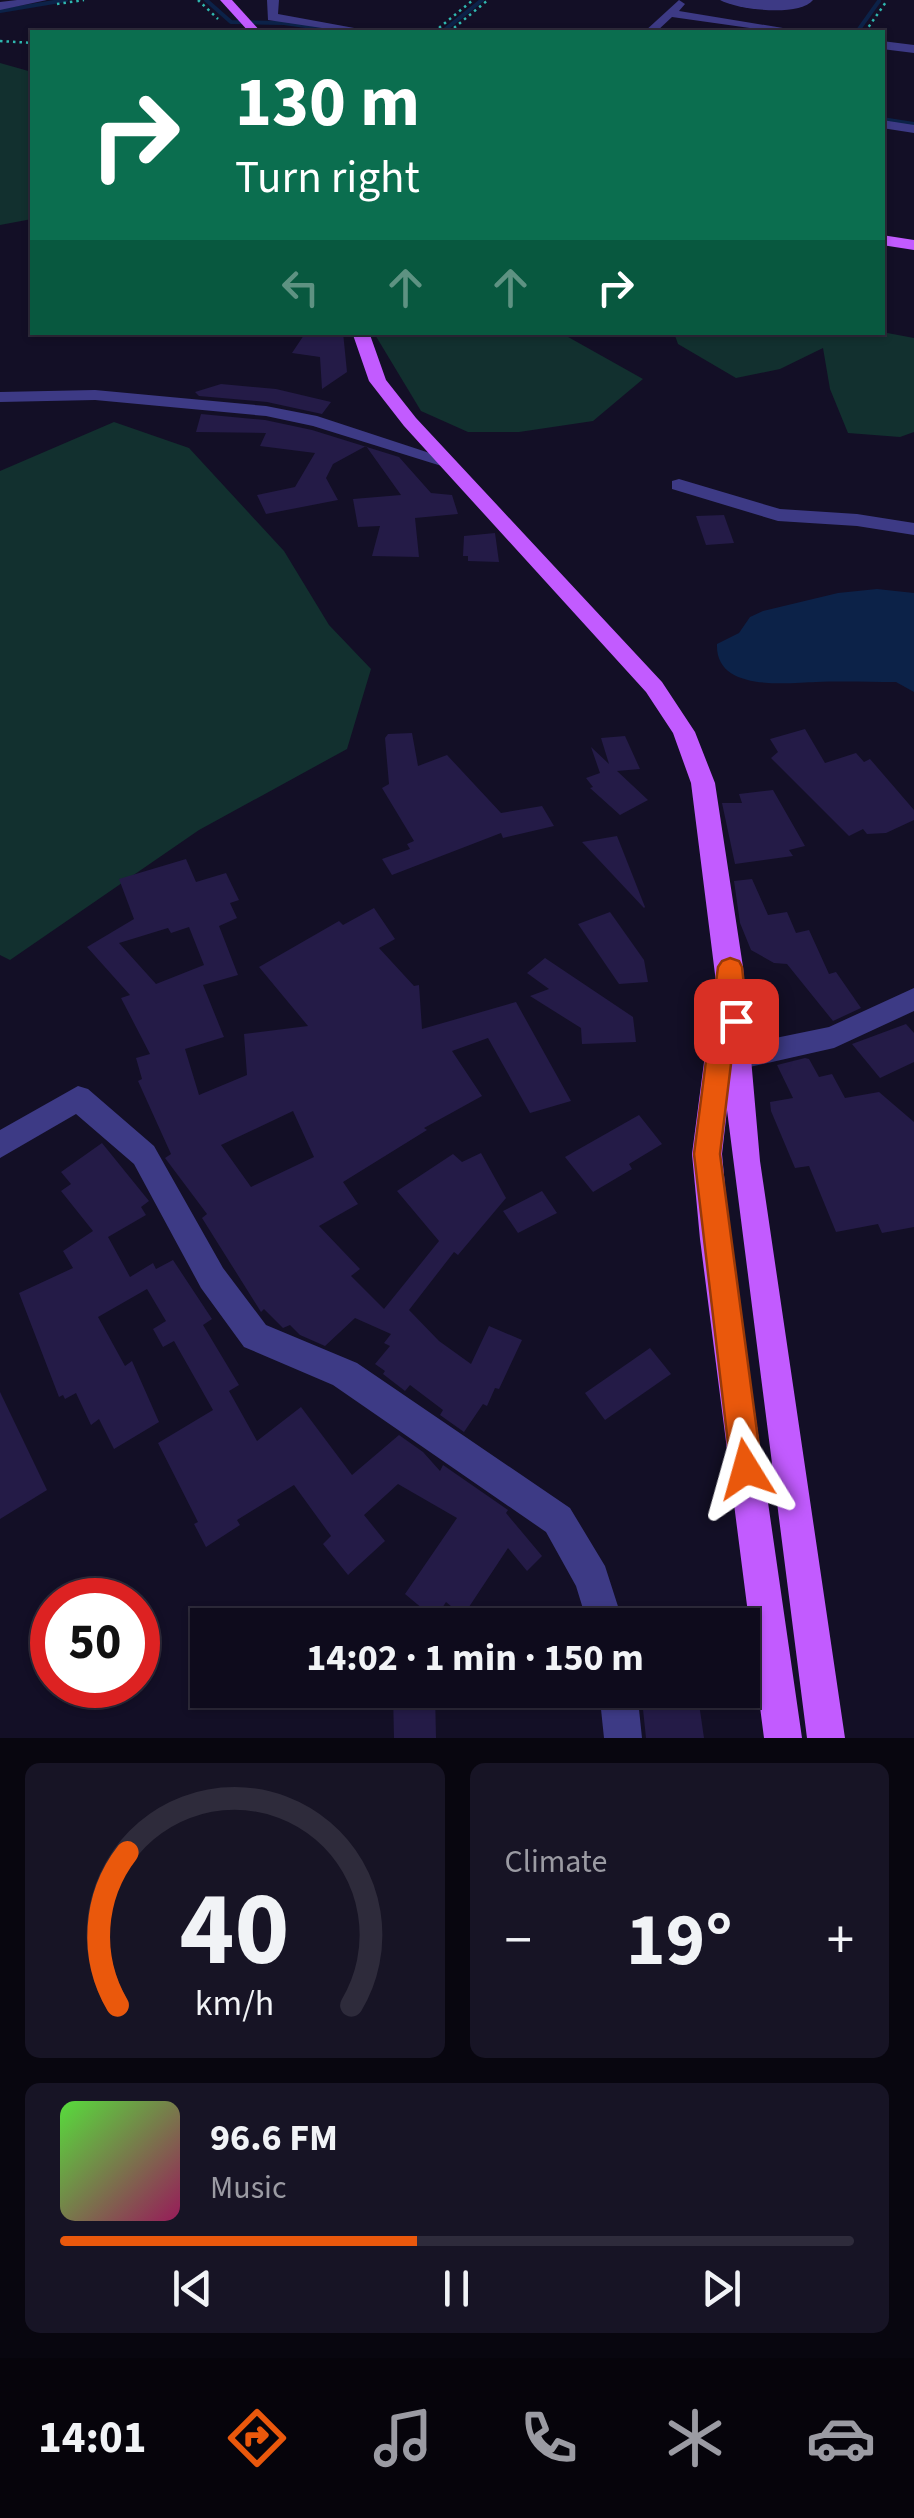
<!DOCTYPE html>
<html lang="en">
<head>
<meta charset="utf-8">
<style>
  body { margin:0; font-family:"Source Sans 3",sans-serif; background:#171425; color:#f1f3f6; height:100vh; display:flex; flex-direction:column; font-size:38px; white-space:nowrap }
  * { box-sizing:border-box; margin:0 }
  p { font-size:32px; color:#9b9ba3 }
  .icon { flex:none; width:55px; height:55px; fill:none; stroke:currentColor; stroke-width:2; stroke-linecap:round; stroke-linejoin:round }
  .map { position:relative; height:1738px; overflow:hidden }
  .drawer { display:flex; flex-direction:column; gap:25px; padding:25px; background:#08060f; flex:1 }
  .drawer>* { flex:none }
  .hud { position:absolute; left:30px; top:30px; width:855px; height:305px; border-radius:0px; box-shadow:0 2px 8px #0004,0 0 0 2px #2e2b3b; background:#0b6e4f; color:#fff; overflow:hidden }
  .speed { position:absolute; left:30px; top:1578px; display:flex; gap:20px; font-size:50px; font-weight:700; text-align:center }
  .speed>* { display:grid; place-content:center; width:130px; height:130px; border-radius:50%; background:#0e0b1c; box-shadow:0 2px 8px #0004,0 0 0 2px #2e2b3b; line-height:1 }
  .speed .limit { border:15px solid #d22; background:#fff; color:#111 }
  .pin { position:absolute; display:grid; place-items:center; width:85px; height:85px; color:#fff; margin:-42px; border-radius:20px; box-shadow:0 5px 15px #0006 }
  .me { position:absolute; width:110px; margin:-55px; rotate:352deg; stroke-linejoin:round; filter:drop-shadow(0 0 8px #0008) }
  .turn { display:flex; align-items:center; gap:35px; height:210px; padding:0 40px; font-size:45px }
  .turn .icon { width:130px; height:130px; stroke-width:2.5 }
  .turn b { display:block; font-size:70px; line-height:85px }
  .lanes { display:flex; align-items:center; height:95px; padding:0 40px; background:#0003; justify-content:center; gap:50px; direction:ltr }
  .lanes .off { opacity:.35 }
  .big { font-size:75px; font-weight:700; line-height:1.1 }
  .drawer .card { flex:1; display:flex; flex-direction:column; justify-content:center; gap:15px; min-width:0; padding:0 35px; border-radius:15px; background:#171425 }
  .drawer .dial { align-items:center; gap:0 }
  .dial svg { height:260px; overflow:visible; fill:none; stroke:#2e2b3b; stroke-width:7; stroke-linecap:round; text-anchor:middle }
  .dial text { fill:#f1f3f6; stroke:none }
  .song { display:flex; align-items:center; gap:30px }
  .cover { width:120px; height:120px; border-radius:15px; background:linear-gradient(135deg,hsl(110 70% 55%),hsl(330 70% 35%)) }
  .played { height:10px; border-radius:5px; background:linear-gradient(90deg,#ea580c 45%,#2e2b3b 45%) }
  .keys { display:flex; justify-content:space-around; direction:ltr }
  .heat { display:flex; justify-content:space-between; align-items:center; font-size:55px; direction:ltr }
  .drawer .tiles { flex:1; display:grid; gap:25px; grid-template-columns:1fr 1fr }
  .card:last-child { grid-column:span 2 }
  .trip { position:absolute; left:190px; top:1608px; width:570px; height:100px; border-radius:0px; background:#0e0b1c; box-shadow:0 2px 8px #0004,0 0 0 2px #2e2b3b; font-weight:700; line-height:100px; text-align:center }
  .tab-bar { display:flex; height:160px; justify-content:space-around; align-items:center; background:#06040b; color:#9b9ba3 }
  .tab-bar .icon { width:70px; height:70px }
  .tab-bar .selected { color:#ea580c }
  .tab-bar b { font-size:45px; color:#f1f3f6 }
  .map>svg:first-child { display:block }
  .green { fill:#12302f }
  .water { fill:#0c2248 }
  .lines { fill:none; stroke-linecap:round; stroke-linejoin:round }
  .stream { stroke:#0c2248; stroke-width:4 }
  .building { fill:#241b47; fill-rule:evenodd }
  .path { stroke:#2fb8b0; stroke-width:2.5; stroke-dasharray:2.5 4; stroke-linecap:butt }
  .minor { fill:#3d3a85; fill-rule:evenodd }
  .major { fill:#c25bff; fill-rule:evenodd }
  .route { fill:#ea580c; stroke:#983908; stroke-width:2.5 }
</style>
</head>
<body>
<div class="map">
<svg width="914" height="1738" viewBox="0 0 914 1738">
  <rect width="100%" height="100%" fill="#130f26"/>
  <g class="green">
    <polygon points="0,63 32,72 32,219 0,225"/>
    <polygon points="882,332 914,338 914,432 900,437 848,433 830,389 823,348 780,369 736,378 678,344 674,333"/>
    <polygon points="374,333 561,333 643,379 593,421 519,432 468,432 421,411"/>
    <polygon points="114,422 189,448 284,551 329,625 371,669 347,749 199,830 10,960 0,955 0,471"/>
  </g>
  <path class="water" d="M877 589 914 593V692L896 682C870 682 843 681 816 682 786 683 715 692 717 644L739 633 750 617 763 611 838 593Z"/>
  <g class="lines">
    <g class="stream">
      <polyline points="206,0 231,22 284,23 348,32"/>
      <polyline points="0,11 66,0"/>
      <polyline points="442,32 482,0"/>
      <polyline points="857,32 879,1"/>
      <polyline points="882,119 914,124"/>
    </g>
  </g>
  <g class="building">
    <polygon points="306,332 343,332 347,372 322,389 320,357 292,353"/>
    <polygon points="221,384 276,389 331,402 322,414 267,402 199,396 195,392"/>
    <polygon points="201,414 265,420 312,430 399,457 431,493 452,495 458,514 415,518 419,557 372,556 380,526 358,527 353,499 401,495 366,446 333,464 326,478 338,500 266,514 257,495 295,487 315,453 260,446 266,433 196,432"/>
    <polygon points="724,515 734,543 706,545 696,516"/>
    <polygon points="495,533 499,562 468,561 468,556 463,556 464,536"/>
    <polygon points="805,729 825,763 856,753 864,762 870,759 914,810 914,820 886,833 867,834 863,829 849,836 771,758 778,752 770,739"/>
    <polygon points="412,733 418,766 447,755 501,813 542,806 554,826 503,838 501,833 392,875 382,859 410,849 407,844 414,841 382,788 389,784 385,738 388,734"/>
    <polygon points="625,736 640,769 617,771 648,800 620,815 590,788 593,787 586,778 600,773 591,747 609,764 601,738"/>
    <polygon points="773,790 805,846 789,850 793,856 735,864 722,803 742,803 739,794"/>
    <polygon points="617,836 645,907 644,908 582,842"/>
    <path d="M186 859 196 882 226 873 239 900 230 903 237 918 219 926 238 975 203 985 224 1037 185 1049 199 1095 247 1075 244 1034 308 1026 259 967 339 921 343 925 374 908 395 939 379 948 414 986 419 985 422 1029 516 1002 571 1101 530 1113 488 1038 452 1051 482 1096 424 1128 427 1130 343 1182 358 1204 319 1226 360 1269 351 1276 384 1309 439 1241 397 1191 453 1154 462 1162 481 1153 506 1198 458 1255 454 1252 409 1310 439 1341 471 1364 489 1326 522 1340 499 1389 495 1388 487 1406 483 1404 464 1432 440 1415 443 1410 410 1385 405 1391 383 1374 385 1371 375 1364 390 1346 384 1343 391 1334 355 1318 325 1346 300 1335 290 1325 283 1328 264 1309 261 1312 202 1218 207 1214 165 1158 171 1154 138 1081 142 1079 136 1058 150 1054 121 998 130 995 87 947 134 919 119 879ZM189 927 204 965 156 984 119 943 168 928 171 933ZM293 1111 314 1157 251 1187 221 1145Z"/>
    <polygon points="752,879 768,915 787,912 796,933 809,930 829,974 836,972 861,1008 833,1021 787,964 774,963 751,950 740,923 734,881"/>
    <polygon points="610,912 644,960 648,982 619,984 578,924"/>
    <polygon points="545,958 633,1017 636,1042 582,1044 581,1028 530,996 549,989 527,973"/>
    <polygon points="906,1024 914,1033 914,1062 880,1078 852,1044"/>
    <polygon points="805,1058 809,1059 819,1077 832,1074 845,1098 879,1092 914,1122 914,1227 882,1233 878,1224 836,1232 809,1166 795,1168 771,1111 770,1102 793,1098 777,1065"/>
    <polygon points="639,1115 662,1144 629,1164 632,1169 593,1192 565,1157"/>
    <polygon points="102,1143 149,1201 141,1207 146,1215 108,1237 130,1277 153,1263 156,1269 173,1260 212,1319 203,1325 239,1385 229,1391 257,1441 301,1407 352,1475 399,1435 423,1452 440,1471 443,1465 508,1510 506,1513 542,1556 527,1571 508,1548 463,1616 446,1602 435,1619 405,1594 457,1518 398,1484 364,1515 385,1541 348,1575 323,1544 331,1536 294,1485 237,1520 240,1525 206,1547 194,1524 198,1522 158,1443 213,1410 174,1341 163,1347 153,1329 166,1321 147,1289 98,1317 125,1366 132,1361 159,1422 114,1449 99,1419 91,1425 76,1393 65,1399 63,1395 59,1397 19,1293 73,1268 63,1251 93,1231 61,1191 71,1184 61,1172"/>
    <polygon points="542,1191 557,1213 518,1233 503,1211"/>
    <polygon points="650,1348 671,1374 605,1420 585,1393"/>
    <polygon points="0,1392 47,1490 0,1519"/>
    <polygon points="641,1690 697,1690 704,1738 646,1738"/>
    <polygon points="435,1692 436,1738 394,1738 393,1694"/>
  </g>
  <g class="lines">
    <g class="path">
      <polyline points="198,0 218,19"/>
      <polyline points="57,4 84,0"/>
      <polyline points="434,32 473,0"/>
      <polyline points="449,32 488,0"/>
      <polyline points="865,32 886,2"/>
      <polyline points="0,41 32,43"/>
    </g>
    <g class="minor">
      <polygon points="17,0 47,0 0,10 0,2"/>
      <polygon points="267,0 279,0 278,14 376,32 349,32 268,20"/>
      <polygon points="679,0 685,4 679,11 807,32 779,32 672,17 656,32 644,32"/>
      <path d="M720 0H813C800 17 738 10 720 0Z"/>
      <polygon points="882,41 914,45 914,53 882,49"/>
      <polygon points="882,120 914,125 914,133 882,128"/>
      <polygon points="95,390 266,406 317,416 457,462 448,468 313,426 266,416 95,400 0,402 0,392"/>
      <polygon points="679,479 780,509 857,514 914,523 914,535 857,526 778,521 672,489 672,481"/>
      <polygon points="914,988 914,1011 834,1048 736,1070 726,1066 722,1058 726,1050 736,1046 829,1027"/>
      <polygon points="78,1086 88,1089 154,1146 223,1268 266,1325 357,1363 570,1508 605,1566 624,1625 588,1625 576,1586 546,1532 333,1385 244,1347 201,1288 134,1164 76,1114 0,1158 0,1130"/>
      <polygon points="599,1690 637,1690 642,1738 604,1738"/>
    </g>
    <g class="major">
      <polygon points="220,0 232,0 261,32 249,32"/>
      <polygon points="882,235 914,240 914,250 882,245"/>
      <polygon points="352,332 369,332 386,380 416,418 662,682 695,732 715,783 743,967 760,1161 845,1738 807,1738 727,1110 722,1154 730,1239 802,1738 764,1738 700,1239 692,1154 709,1024 720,1014 691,783 673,733 646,692 404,426 369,381"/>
    </g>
  </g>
  <polygon class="route" points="730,958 739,961 742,967 748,1021 744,1028 735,1031 720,1154 762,1469 758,1480 746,1485 735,1480 731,1469 694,1154 718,967 722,961"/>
</svg>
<div class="speed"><div class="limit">50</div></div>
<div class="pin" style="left:736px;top:1021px;background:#d93025"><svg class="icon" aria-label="arrive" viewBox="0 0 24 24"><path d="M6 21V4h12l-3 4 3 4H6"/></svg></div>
<svg class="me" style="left:746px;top:1469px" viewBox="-20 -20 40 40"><path d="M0-17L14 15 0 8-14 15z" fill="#ea580c" stroke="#fff" stroke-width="4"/></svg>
<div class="trip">14:02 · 1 min · 150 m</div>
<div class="hud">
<div class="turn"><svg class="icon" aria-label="right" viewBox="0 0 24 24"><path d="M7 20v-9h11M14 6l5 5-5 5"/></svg><div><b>130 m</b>Turn right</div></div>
<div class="lanes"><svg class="icon off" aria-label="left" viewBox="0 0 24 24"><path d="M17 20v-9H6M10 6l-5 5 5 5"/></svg><svg class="icon off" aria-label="ahead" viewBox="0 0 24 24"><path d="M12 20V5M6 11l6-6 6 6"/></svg><svg class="icon off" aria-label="ahead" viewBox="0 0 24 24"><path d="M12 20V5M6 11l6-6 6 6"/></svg><svg class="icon" aria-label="right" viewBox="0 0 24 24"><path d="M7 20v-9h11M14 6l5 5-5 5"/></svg></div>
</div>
</div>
<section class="drawer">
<div class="tiles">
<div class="card dial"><svg viewBox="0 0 100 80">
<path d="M14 69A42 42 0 1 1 86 69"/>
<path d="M14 69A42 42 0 0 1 17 22" stroke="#ea580c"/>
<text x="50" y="56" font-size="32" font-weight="700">40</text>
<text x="50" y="72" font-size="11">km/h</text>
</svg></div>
<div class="card"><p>Climate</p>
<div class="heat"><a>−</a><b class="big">19°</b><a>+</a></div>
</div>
<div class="card">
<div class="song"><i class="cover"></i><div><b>96.6 FM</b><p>Music</p></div></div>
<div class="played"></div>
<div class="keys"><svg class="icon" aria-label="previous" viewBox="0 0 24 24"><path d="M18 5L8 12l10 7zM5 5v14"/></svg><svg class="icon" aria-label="pause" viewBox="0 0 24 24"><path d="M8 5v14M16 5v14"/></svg><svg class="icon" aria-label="next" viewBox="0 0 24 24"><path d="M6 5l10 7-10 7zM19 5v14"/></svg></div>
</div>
</div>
</section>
<nav class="tab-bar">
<b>14:01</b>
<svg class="icon selected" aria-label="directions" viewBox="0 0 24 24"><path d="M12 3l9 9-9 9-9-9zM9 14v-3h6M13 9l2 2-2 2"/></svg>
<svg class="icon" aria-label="music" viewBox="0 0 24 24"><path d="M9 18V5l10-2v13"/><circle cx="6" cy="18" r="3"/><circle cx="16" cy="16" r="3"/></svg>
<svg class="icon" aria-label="phone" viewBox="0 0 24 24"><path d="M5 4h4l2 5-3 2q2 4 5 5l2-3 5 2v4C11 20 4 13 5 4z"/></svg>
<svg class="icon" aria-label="climate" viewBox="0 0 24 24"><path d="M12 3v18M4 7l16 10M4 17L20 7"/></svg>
<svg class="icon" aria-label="car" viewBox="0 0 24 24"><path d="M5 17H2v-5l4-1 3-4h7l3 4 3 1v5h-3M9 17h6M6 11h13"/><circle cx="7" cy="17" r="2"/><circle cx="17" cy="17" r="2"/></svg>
</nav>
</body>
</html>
